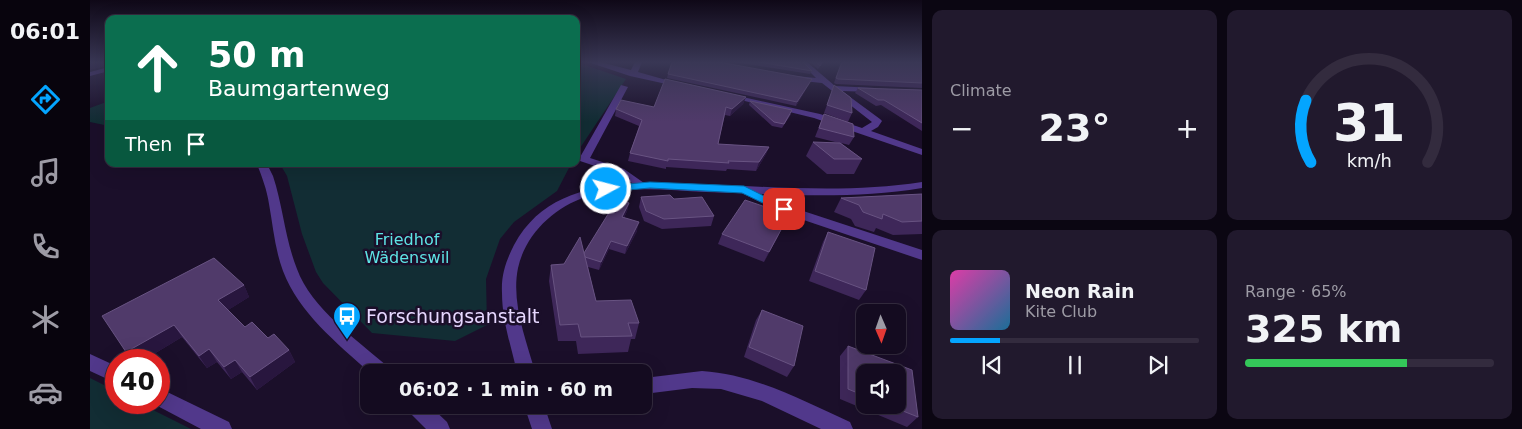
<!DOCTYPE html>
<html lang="en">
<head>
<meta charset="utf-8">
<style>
  body { margin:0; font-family:"DejaVu Sans",sans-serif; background:#21192d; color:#f1f3f6; height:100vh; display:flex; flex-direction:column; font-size:19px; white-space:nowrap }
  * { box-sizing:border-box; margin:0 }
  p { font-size:16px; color:#9d9ba5 }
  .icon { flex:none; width:28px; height:28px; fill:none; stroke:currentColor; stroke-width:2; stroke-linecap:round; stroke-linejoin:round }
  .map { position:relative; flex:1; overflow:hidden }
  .sheet { display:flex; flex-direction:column; gap:10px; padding:10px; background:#0b0612; width:600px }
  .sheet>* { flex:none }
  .guide { position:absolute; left:15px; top:15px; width:475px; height:152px; border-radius:10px; box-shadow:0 5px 20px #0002,0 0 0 1px #332b3e; background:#0b6e4f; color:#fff; overflow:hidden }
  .needle { width:32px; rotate:178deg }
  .tools { position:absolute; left:766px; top:304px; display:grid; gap:10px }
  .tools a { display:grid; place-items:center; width:50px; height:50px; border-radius:10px; background:#140b20; box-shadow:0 5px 20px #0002,0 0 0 1px #332b3e; font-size:25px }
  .speed { position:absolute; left:15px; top:349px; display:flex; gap:10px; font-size:25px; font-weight:700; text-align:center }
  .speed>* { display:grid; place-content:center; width:65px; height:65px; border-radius:50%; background:#140b20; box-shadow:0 5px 20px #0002,0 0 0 1px #332b3e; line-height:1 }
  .speed .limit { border:8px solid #d22; background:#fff; color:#111 }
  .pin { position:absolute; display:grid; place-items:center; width:42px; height:42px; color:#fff; margin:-21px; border-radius:10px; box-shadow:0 2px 8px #0006 }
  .me { position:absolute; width:55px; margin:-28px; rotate:83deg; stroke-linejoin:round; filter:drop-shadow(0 0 4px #0008) }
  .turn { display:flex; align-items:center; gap:18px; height:105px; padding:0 20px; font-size:22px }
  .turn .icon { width:65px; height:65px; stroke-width:2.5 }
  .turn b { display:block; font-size:35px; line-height:42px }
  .then { display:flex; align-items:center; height:48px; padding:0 20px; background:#0003; gap:10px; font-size:19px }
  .big { font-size:38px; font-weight:600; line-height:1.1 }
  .sheet .card { flex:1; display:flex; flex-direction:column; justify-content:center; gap:8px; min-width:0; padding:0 18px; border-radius:10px; background:#21192d }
  .sheet .dial { align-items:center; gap:0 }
  .dial svg { height:130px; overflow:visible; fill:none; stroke:#332b3e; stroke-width:7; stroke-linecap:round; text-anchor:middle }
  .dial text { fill:#f1f3f6; stroke:none }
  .song { display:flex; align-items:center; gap:15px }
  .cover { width:60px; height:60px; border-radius:8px; background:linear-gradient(135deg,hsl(320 70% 55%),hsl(200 70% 35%)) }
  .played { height:5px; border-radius:2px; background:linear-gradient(90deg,#04a5ff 20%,#332b3e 20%) }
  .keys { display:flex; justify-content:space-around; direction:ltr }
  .heat { display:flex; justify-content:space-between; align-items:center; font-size:28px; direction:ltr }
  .charge { height:8px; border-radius:4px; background:linear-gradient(90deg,#34c759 65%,#332b3e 0) }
  .sheet .tiles { flex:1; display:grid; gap:10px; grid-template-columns:repeat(2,1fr) }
  .trip { position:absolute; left:270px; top:364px; width:292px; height:50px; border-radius:10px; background:#140b20; box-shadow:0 5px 20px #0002,0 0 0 1px #332b3e; font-weight:600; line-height:50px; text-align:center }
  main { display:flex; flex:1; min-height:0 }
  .dock { display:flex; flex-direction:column; width:90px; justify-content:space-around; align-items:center; background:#08040d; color:#9d9ba5 }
  .dock .icon { width:35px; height:35px }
  .dock .current { color:#04a5ff }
  .dock b { font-size:22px; color:#f1f3f6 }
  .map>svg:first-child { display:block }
  .green { fill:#122d34 }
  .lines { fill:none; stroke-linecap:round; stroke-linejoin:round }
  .minor { fill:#51388b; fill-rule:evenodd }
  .tertiary { fill:#51388b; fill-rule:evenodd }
  .wall { fill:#3e2759; fill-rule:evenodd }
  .shaded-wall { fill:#28163e }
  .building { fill:#503a6a; stroke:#685382 }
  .route { fill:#04a5ff; stroke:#036ba6 }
  .labels { text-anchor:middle; stroke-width:5; stroke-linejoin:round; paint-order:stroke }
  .park-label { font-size:16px; fill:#5ee4e5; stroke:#1b0f2a }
  .near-poi-label { font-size:19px; fill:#e7d8ff; stroke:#1b0f2a; text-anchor:start }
</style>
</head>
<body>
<main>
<nav class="dock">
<b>06:01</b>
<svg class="icon current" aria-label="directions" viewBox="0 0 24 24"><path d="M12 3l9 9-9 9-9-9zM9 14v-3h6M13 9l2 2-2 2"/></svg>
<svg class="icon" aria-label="music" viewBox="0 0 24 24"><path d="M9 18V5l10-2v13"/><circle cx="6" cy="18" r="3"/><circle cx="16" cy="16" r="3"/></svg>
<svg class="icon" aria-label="phone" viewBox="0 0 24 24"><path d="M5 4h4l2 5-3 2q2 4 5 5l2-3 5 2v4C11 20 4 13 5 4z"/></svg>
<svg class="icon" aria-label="climate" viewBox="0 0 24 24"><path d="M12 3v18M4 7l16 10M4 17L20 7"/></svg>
<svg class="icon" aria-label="car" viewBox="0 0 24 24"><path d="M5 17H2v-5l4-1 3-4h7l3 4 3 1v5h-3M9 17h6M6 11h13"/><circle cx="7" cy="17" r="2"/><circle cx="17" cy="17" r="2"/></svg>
</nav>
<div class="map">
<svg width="832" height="429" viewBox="0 0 832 429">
  <rect width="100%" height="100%" fill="#1b0f2a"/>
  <g class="green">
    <polygon points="486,62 536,79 486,154"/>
    <polygon points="19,101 19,126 0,122 0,108"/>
    <polygon points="190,164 481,164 467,191 424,222 410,239 396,279 397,325 365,341 282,333 233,283 226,272 212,234 197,176"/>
    <polygon points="0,378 26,391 26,402 49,403 101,429 0,429"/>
  </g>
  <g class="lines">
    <g class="minor">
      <polygon points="498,62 510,62 541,70 545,62 552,62 548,72 594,85 590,87 540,76"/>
      <polygon points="710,62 717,62 745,86 785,88 786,90 782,92 752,91 790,119 792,121 788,127 781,131 832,149 832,155 724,118 635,96 639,94 730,114 772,128 782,122 732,83 703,80 703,76 706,76 726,78"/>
      <polygon points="19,67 19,71 0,76 0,72"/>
      <polygon points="531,85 538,87 500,158 534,169 554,183 556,185 554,187 550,188 526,173 490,161 489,159"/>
      <path d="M167 164H177L183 176C193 206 195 239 207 269 221 308 267 340 297 366L300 372H279C247 343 209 313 193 271 185 250 183 226 179 204 177 190 172 177 167 164Z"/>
      <polygon points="654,187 698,206 832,250 832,260 690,212 650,192 648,190 650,188"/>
      <polygon points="0,354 26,366 26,383 0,371"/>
      <path d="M612 371C664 374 713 401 760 422L763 429H731L672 401 631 389 602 388 554 394V378Z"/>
      <polygon points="69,388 139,422 142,429 111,429 62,403 69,402"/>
      <polygon points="315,405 339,405 357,422 360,429 336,429 318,411"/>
    </g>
    <g class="tertiary">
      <path d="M832 182V188C760 200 689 194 616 192 577 190 534 185 496 197 464 207 435 235 428 268 421 303 436 339 445 372H427C421 346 412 320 412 293 411 275 416 261 424 245 449 199 491 188 540 183 637 181 735 197 832 182Z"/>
      <polygon points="434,405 454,405 462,429 442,429"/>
    </g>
  </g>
  <g class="wall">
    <polygon points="645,62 713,62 722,71 720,74"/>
    <polygon points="720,62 733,62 728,69"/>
    <polygon points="751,62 832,62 832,88 746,84 744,83"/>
    <polygon points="578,74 722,79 706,106 577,78"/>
    <polygon points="744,85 762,113 758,122 734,113"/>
    <polygon points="768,88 832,90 832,131 791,105 786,106 765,93"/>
    <polygon points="656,97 653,104 640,116 635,115 628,144 679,147 676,154 666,171 637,169 636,171 576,167 576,169 538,161 540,153 549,126 525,116 526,109 564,107"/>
    <polygon points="660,101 701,114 692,128 682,126 659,105"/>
    <polygon points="734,114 764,137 759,145 751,143 772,159 764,174 737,174 716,156 723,142 749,143 725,137"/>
    <polygon points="832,194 832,234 803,235 786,228 784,232 765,226 761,219 744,212 751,198"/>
    <polygon points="551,197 584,199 624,216 621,226 572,229 554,221 549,207"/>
    <polygon points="539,203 537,211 534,218 547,231 535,254 519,249 509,270 498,267 506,301 549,323 545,339 541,339 538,352 488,354 486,341 468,341 459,281 461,265 474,264 494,253"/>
    <polygon points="694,225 674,262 628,244 632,234"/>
    <polygon points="738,232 776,290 769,300 719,281 733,242"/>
    <polygon points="154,285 159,297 138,310 155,327 178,338 199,350 205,362 167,390 152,372 141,379 127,362 117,368 92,337 54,360 43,360 36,352"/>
    <polygon points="672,310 704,366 697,377 654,357 666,320"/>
    <path d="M758 346 828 417 817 427 750 399V356ZM775 372 808 405H775Z"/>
  </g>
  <g class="shaded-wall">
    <polygon points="2,62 19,62 19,65 0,70 0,63"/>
    <polygon points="722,79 720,83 706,106 707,102"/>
    <polygon points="656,97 653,104 640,116 642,109"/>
    <polygon points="679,147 676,154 666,171 669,162"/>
    <polygon points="539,203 537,211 530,226 532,217"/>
    <polygon points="699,215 694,225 674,262 679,252"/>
    <polygon points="549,222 547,231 535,254 537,246"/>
    <polygon points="521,241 519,249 509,270 511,262"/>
    <polygon points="154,285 159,297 135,312 128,300"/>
    <polygon points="84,325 92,337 54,360 43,360 36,352"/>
    <polygon points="119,349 127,362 117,368 109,356"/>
    <polygon points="199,350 205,362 167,390 160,377"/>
    <polygon points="145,360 152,372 141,379 134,367"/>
  </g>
  <g class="building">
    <polygon points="582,62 629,62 722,79 707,102 578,74"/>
    <polygon points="669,62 713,62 722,71"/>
    <polygon points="726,62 732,62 730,66"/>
    <polygon points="752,62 832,62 832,83 748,79 746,78"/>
    <polygon points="575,79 656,97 642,109 636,107 628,144 679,147 669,162 638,161 639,163 578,159 578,161 540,153 552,120 526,109 531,100 564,107"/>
    <polygon points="744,85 761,98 762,113 737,105"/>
    <polygon points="768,88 832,90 832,123 794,100 788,100"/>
    <polygon points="660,101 702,110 694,124 684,122"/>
    <polygon points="734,114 763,124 764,137 729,128"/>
    <polygon points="723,142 750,143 772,159 744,159"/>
    <polygon points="832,194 832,221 812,222 793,214 792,219 773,212 769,205 751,198"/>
    <polygon points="580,195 584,199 612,197 624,216 574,219 556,211 551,197"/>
    <polygon points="528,198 539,203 532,217 549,222 537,246 521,241 511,262 495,257 494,253"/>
    <polygon points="655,200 699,215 679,252 632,234"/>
    <polygon points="738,232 785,248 776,290 725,271"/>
    <polygon points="490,237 506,301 541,300 549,323 538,323 542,336 491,337 488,324 470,325 461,265 474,264"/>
    <polygon points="124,258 154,285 128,300 155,327 162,322 178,338 184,334 199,350 160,377 145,360 134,367 119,349 109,356 84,325 36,352 12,316"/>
    <polygon points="672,310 713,326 704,366 659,347"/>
    <polygon points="758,346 822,370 828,417 798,405 808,405 808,372 775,372 775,396 758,389"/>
  </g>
  <linearGradient id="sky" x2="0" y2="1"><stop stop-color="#0f0817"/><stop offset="0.51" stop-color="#393755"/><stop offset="1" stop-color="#393755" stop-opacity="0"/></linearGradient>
  <rect width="832" height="122" fill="url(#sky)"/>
  <polygon class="route" points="560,182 654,186 700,209 694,212 690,211 652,193 560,188 516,192 511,189 516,186"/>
  <defs>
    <g id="bus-pin" transform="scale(1.4375)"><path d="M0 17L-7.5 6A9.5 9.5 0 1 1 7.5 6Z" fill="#04a5ff" stroke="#1b0f2a"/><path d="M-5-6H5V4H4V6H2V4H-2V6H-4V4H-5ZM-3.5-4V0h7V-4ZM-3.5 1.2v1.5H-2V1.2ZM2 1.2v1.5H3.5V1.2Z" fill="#fff"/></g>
  </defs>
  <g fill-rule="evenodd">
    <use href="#bus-pin" x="257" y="316"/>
  </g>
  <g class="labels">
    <g class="park-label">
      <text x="317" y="245">Friedhof<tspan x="317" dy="18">Wädenswil</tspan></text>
    </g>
    <g class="near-poi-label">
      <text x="276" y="323">Forschungsanstalt</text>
    </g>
  </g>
</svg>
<div class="tools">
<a><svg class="needle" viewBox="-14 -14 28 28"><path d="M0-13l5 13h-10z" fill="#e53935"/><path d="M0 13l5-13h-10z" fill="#9d9ba5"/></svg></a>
<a><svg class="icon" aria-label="sound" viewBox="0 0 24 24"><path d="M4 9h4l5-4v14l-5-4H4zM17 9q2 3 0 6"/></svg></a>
</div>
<div class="speed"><div class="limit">40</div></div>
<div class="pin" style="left:694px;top:209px;background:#d93025"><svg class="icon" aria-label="arrive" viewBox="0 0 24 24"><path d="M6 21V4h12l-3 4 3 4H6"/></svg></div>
<svg class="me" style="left:516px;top:189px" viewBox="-20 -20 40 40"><circle r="17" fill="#04a5ff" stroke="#fff" stroke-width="3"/><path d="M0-11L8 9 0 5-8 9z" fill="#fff"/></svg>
<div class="trip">06:02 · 1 min · 60 m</div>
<div class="guide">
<div class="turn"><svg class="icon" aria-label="ahead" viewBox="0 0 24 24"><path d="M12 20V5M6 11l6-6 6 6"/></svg><div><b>50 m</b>Baumgartenweg</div></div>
<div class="then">Then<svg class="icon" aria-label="arrive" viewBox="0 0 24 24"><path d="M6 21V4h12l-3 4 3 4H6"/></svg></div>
</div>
</div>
<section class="sheet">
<div class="tiles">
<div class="card"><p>Climate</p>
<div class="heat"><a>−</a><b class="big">23°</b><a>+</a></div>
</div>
<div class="card dial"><svg viewBox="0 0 100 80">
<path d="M14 69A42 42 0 1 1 86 69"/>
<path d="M14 69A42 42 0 0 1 11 31" stroke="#04a5ff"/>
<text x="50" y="56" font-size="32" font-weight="700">31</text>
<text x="50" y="72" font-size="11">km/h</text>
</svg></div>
<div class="card">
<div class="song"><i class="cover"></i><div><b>Neon Rain</b><p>Kite Club</p></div></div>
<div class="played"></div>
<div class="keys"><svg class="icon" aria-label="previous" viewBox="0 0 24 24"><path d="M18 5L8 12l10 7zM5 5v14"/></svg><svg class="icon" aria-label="pause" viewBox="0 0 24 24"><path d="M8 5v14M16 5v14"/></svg><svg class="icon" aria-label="next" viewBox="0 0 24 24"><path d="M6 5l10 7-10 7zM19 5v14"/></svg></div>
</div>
<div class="card"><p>Range · 65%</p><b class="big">325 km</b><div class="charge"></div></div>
</div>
</section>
</main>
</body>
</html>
